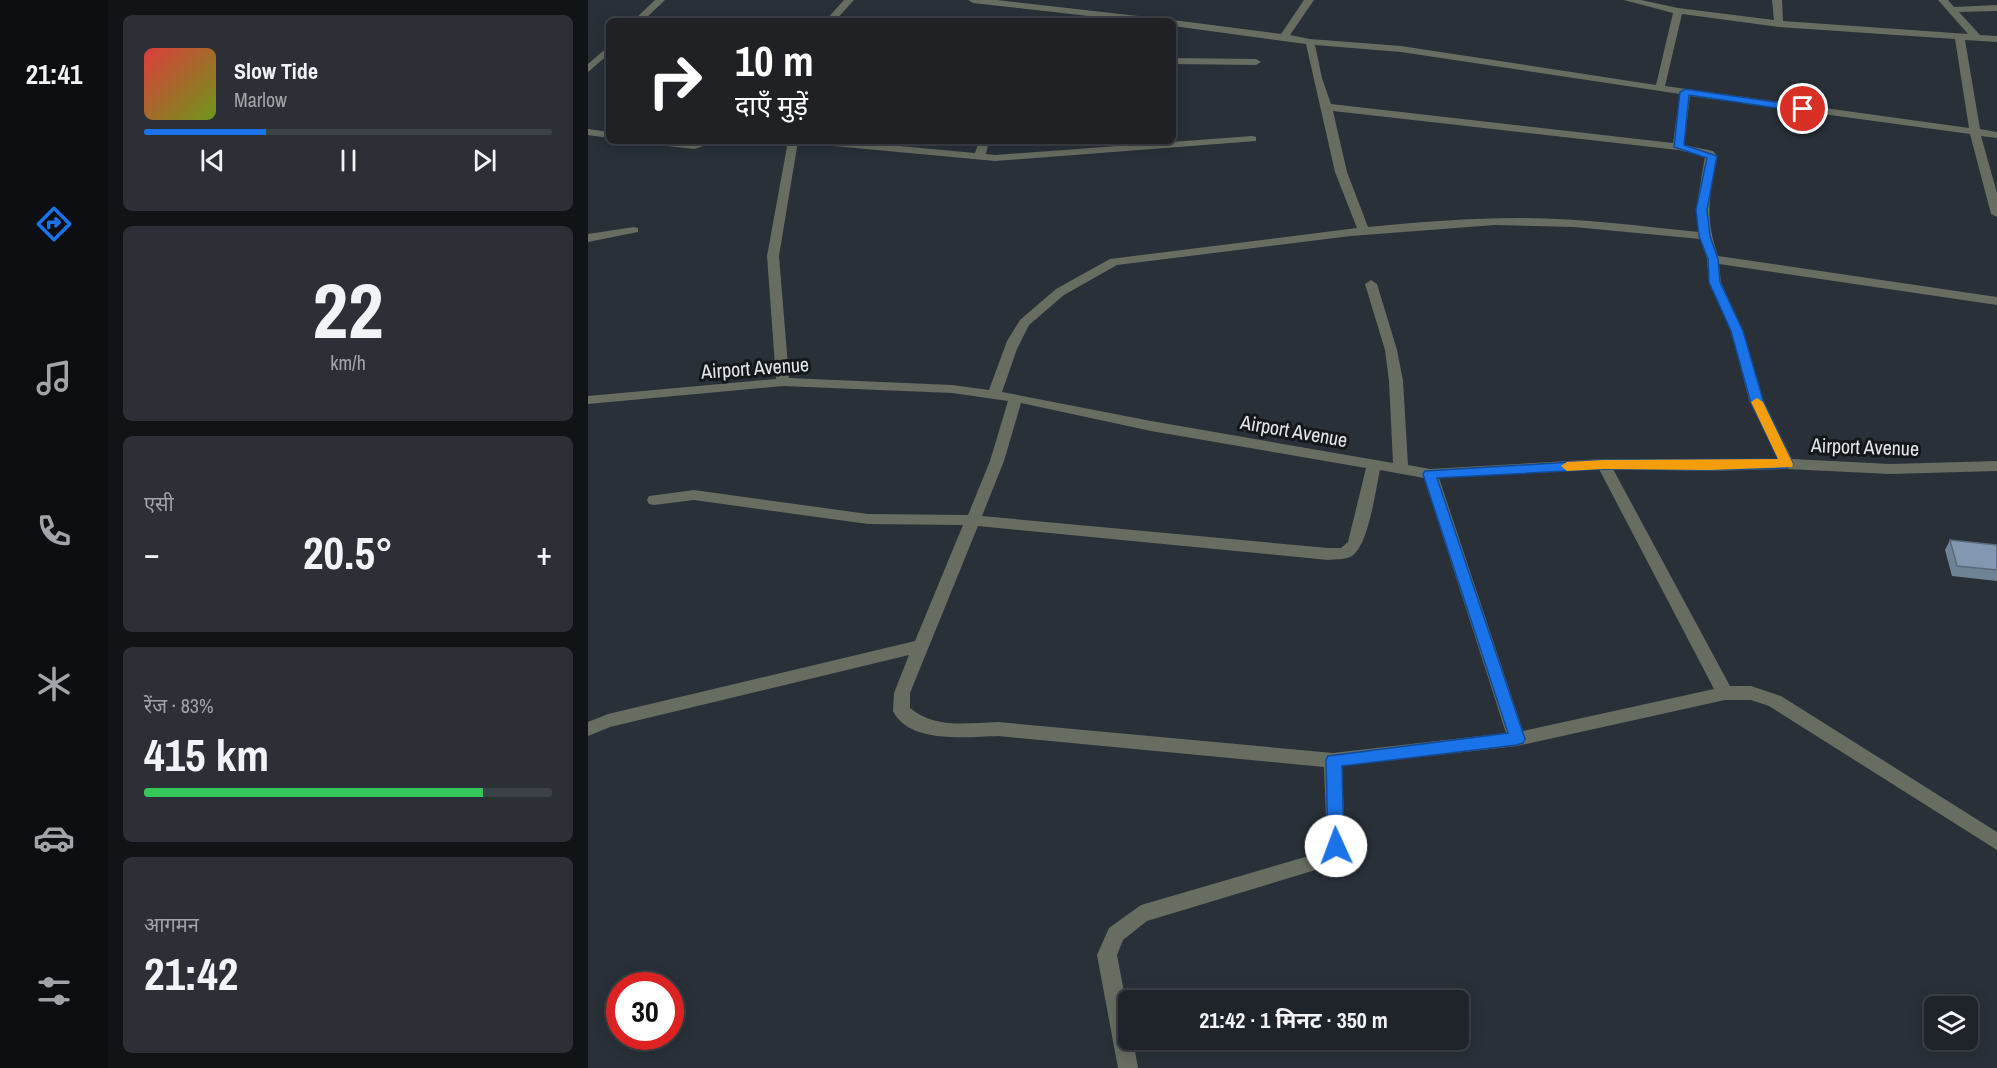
<!DOCTYPE html>
<html lang="hi">
<head>
<meta charset="utf-8">
<style>
  body { margin:0; font-family:"Archivo Narrow","Noto Sans Devanagari",sans-serif; background:#2c3036; color:#f1f3f6; height:100vh; display:flex; flex-direction:column; font-size:22px; white-space:nowrap }
  * { box-sizing:border-box; margin:0 }
  p { font-size:20px; color:#a1a4a8 }
  .icon { flex:none; width:33px; height:33px; fill:none; stroke:currentColor; stroke-width:2; stroke-linecap:round; stroke-linejoin:round }
  .map { position:relative; flex:1; overflow:hidden }
  .panel { display:flex; flex-direction:column; gap:15px; padding:15px; background:#111417; width:480px }
  .panel>* { flex:none }
  .hud { position:absolute; left:18px; top:18px; width:570px; height:126px; border-radius:9px; box-shadow:0 3px 15px #0003,0 0 0 2px #3c4147; background:#202124; color:#fff; overflow:hidden }
  .tools { position:absolute; left:1336px; top:996px; display:grid; gap:12px }
  .tools a { display:grid; place-items:center; width:54px; height:54px; border-radius:9px; background:#1f242a; box-shadow:0 3px 15px #0003,0 0 0 2px #3c4147; font-size:30px }
  .speed { position:absolute; left:18px; top:972px; display:flex; gap:12px; font-size:30px; font-weight:700; text-align:center }
  .speed>* { display:grid; place-content:center; width:78px; height:78px; border-radius:50%; background:#1f242a; box-shadow:0 3px 15px #0003,0 0 0 2px #3c4147; line-height:1 }
  .speed .limit { border:9px solid #d22; background:#fff; color:#111 }
  .pin { position:absolute; display:grid; place-items:center; width:51px; height:51px; color:#fff; margin:-26px; border:3px solid #fff; border-radius:50%; box-shadow:0 2px 6px #0007 }
  .me { position:absolute; width:66px; margin:-33px; rotate:358deg; stroke-linejoin:round; filter:drop-shadow(0 0 4px #0008) }
  .turn { display:flex; align-items:center; gap:21px; height:126px; padding:0 30px; font-size:27px }
  .turn .icon { width:78px; height:78px; stroke-width:2.5 }
  .turn b { display:block; font-size:42px; line-height:51px }
  .big { font-size:45px; font-weight:700; line-height:1.1 }
  .panel .tile { flex:1; display:flex; flex-direction:column; justify-content:center; gap:9px; min-width:0; padding:0 21px; border-radius:9px; background:#2c3036 }
  .panel .dial { align-items:center; gap:0 }
  .dial b { font-size:78px; line-height:1 }
  .song { display:flex; align-items:center; gap:18px }
  .cover { width:72px; height:72px; border-radius:9px; background:linear-gradient(135deg,hsl(0 70% 55%),hsl(80 70% 35%)) }
  .played { height:6px; border-radius:3px; background:linear-gradient(90deg,#1a73e8 30%,#3c4147 30%) }
  .keys { display:flex; justify-content:space-around; direction:ltr }
  .heat { display:flex; justify-content:space-between; align-items:center; font-size:33px; direction:ltr }
  .charge { height:9px; border-radius:4px; background:linear-gradient(90deg,#34c759 83%,#3c4147 0) }
  .trip { position:absolute; left:530px; top:990px; width:351px; height:60px; border-radius:9px; background:#1f242a; box-shadow:0 3px 15px #0003,0 0 0 2px #3c4147; font-weight:700; line-height:60px; text-align:center }
  main { display:flex; flex:1; min-height:0 }
  .tab-bar { display:flex; flex-direction:column; width:108px; justify-content:space-around; align-items:center; background:#0c0e11; color:#a1a4a8 }
  .tab-bar .icon { width:42px; height:42px }
  .tab-bar .active { color:#1a73e8 }
  .tab-bar b { font-size:27px; color:#f1f3f6 }
  .map>svg:first-child { display:block }
  .lines { fill:none; stroke-linecap:round; stroke-linejoin:round }
  .minor { fill:#676d61; fill-rule:evenodd }
  .wall { fill:#6f8397 }
  .building { fill:#8198b0; stroke:#5a6a7b; stroke-width:1.5 }
  .route { fill:#1a73e8; stroke:#114b97; stroke-width:1.5 }
  .slow { fill:#f59e0b }
  .labels { text-anchor:middle; stroke-width:6; stroke-linejoin:round; paint-order:stroke }
  .street-label { font-size:20px; fill:#e1e6eb; stroke:#15181b }
</style>
</head>
<body>
<main>
<nav class="tab-bar">
<b>21:41</b>
<svg class="icon active" aria-label="directions" viewBox="0 0 24 24"><path d="M12 3l9 9-9 9-9-9zM9 14v-3h6M13 9l2 2-2 2"/></svg>
<svg class="icon" aria-label="music" viewBox="0 0 24 24"><path d="M9 18V5l10-2v13"/><circle cx="6" cy="18" r="3"/><circle cx="16" cy="16" r="3"/></svg>
<svg class="icon" aria-label="phone" viewBox="0 0 24 24"><path d="M5 4h4l2 5-3 2q2 4 5 5l2-3 5 2v4C11 20 4 13 5 4z"/></svg>
<svg class="icon" aria-label="climate" viewBox="0 0 24 24"><path d="M12 3v18M4 7l16 10M4 17L20 7"/></svg>
<svg class="icon" aria-label="car" viewBox="0 0 24 24"><path d="M5 17H2v-5l4-1 3-4h7l3 4 3 1v5h-3M9 17h6M6 11h13"/><circle cx="7" cy="17" r="2"/><circle cx="17" cy="17" r="2"/></svg>
<svg class="icon" aria-label="filters" viewBox="0 0 24 24"><path d="M4 7h16M4 17h16"/><circle cx="9" cy="7" r="2"/><circle cx="15" cy="17" r="2"/></svg>
</nav>
<section class="panel">
<div class="tile">
<div class="song"><i class="cover"></i><div><b>Slow Tide</b><p>Marlow</p></div></div>
<div class="played"></div>
<div class="keys"><svg class="icon" aria-label="previous" viewBox="0 0 24 24"><path d="M18 5L8 12l10 7zM5 5v14"/></svg><svg class="icon" aria-label="pause" viewBox="0 0 24 24"><path d="M8 5v14M16 5v14"/></svg><svg class="icon" aria-label="next" viewBox="0 0 24 24"><path d="M6 5l10 7-10 7zM19 5v14"/></svg></div>
</div>
<div class="tile dial"><b>22</b><p>km/h</p></div>
<div class="tile"><p>एसी</p>
<div class="heat"><a>−</a><b class="big">20.5°</b><a>+</a></div>
</div>
<div class="tile"><p>रेंज · 83%</p><b class="big">415 km</b><div class="charge"></div></div>
<div class="tile"><p>आगमन</p><b class="big">21:42</b></div>
</section>
<div class="map">
<svg width="1409" height="1068" viewBox="0 0 1409 1068">
  <rect width="100%" height="100%" fill="#293038"/>
  <g class="lines">
    <g class="minor">
      <polygon points="67,0 77,0 55,21 45,21"/>
      <polygon points="256,0 266,0 247,21 237,21"/>
      <polygon points="380,0 409,0 568,18 573,21 544,21 385,3"/>
      <path d="M716 0H726L702 35 722 39 813 46 1068 85 1085 13 1036 0H1053L1090 8 1186 20 1184 0H1194L1195 21 1380 34 1350 0H1360L1366 7 1409 5V11L1371 12 1392 35 1409 36V42L1377 40 1392 129 1409 132V138L1393 136 1409 193V217L1403 214 1382 134 1102 96 1096 145 1125 151 1129 156C1122 196 1116 216 1130 256L1409 297V305L1131 264 1133 282 1155 331 1175 400 1204 459 1302 464 1409 461V471L1302 474 1199 469 1122 471 1025 469 1142 686H1163L1193 696 1409 832V850L1181 706 1163 700H1137L929 746 754 766 757 846 744 865 559 921 535 940 529 955 540 1013V1040H545L550 1068H530L509 955 521 928 553 905 731 853 739 843 736 767 410 736C379 737 321 744 305 711L306 693 321 655 22 727 0 736V722L20 714 327 641 375 525 280 524 106 500 66 505 61 504 59 500 61 496 106 490 280 514 380 515 402 461 420 401 364 393 195 386 0 404V396L188 379 179 256 200 141H210L191 256 201 378 364 385 401 390 419 341 432 320 468 289 522 259 769 228 747 172 718 44 585 26V21H582L585 20 693 34ZM1094 14 1191 27 1367 39 1381 128 1077 86ZM727 45 813 52 1092 94 1085 143 743 104 734 78ZM745 111 1090 150 1117 156 1108 210 1111 232C1051 226 992 218 932 218 881 218 830 222 780 227L759 172ZM907 225 986 227 1112 239 1119 259 1121 282 1143 331 1161 400 1190 459 1122 461 1015 459 842 469 820 465 815 381 809 350 789 284 783 280 777 284 797 350 801 381 805 463 563 421 414 392 429 349 441 325 476 295 529 265 763 236ZM433 403 563 431 778 468 760 542 753 548H740L394 516 416 461ZM1011 469 1126 689 935 731 851 478ZM792 470 836 478 918 733 745 753 410 722C379 723 347 729 322 708V693L390 526 740 560C747 559 757 560 764 556 781 544 787 492 792 470Z"/>
      <polygon points="21,46 21,54 0,72 0,64"/>
      <polygon points="585,58 668,59 673,62 668,65 585,64"/>
      <polygon points="0,129 21,132 21,138 0,135"/>
      <polygon points="664,136 668,137 668,141 407,161 224,144 219,141 258,141 387,153 391,141 401,141 398,154 407,155"/>
      <polygon points="57,141 131,141 106,149 62,144"/>
      <polygon points="46,227 50,228 50,232 0,242 0,234"/>
    </g>
  </g>
  <polygon class="wall" points="1362,540 1409,545 1409,581 1364,576 1357,550"/>
  <polygon class="building" points="1362,540 1409,545 1409,570 1369,566"/>
  <polygon class="route" points="1097,89 1215,106 1220,109 1215,112 1101,95 1096,145 1129,156 1119,210 1122,236 1130,259 1132,282 1155,331 1175,400 1205,464 1199,468 1122,470 1015,469 849,478 937,739 935,743 929,745 754,766 756,846 754,851 748,853 742,851 740,846 738,760 740,756 920,733 835,474 837,471 1015,460 1190,459 1162,400 1143,331 1121,282 1120,259 1111,236 1108,210 1119,158 1086,147 1092,92"/>
  <polygon class="slow" points="1169,398 1175,402 1205,464 1204,467 1122,470 1015,469 979,471 973,466 979,462 1015,460 1190,459 1163,402"/>
  <g class="labels">
    <g class="street-label">
      <text transform="translate(167 368) rotate(-4)" y="7">Airport Avenue</text>
      <text transform="translate(706 431) rotate(10)" y="7">Airport Avenue</text>
      <text transform="translate(1277 447) rotate(2)" y="7">Airport Avenue</text>
    </g>
  </g>
</svg>
<div class="tools">
<a><svg class="icon" aria-label="layers" viewBox="0 0 24 24"><path d="M12 4l9 5-9 5-9-5zM3 14l9 5 9-5"/></svg></a>
</div>
<div class="speed"><div class="limit">30</div></div>
<div class="pin" style="left:1215px;top:109px;background:#d93025"><svg class="icon" aria-label="arrive" viewBox="0 0 24 24"><path d="M6 21V4h12l-3 4 3 4H6"/></svg></div>
<svg class="me" style="left:748px;top:846px" viewBox="-20 -20 40 40"><circle r="19" fill="#fff"/><path d="M0-13L10 11 0 6-10 11z" fill="#1a73e8"/></svg>
<div class="trip">21:42 · 1 मिनट · 350 m</div>
<div class="hud">
<div class="turn"><svg class="icon" aria-label="right" viewBox="0 0 24 24"><path d="M7 20v-9h11M14 6l5 5-5 5"/></svg><div><b>10 m</b>दाएँ मुड़ें</div></div>
</div>
</div>
</main>
</body>
</html>
